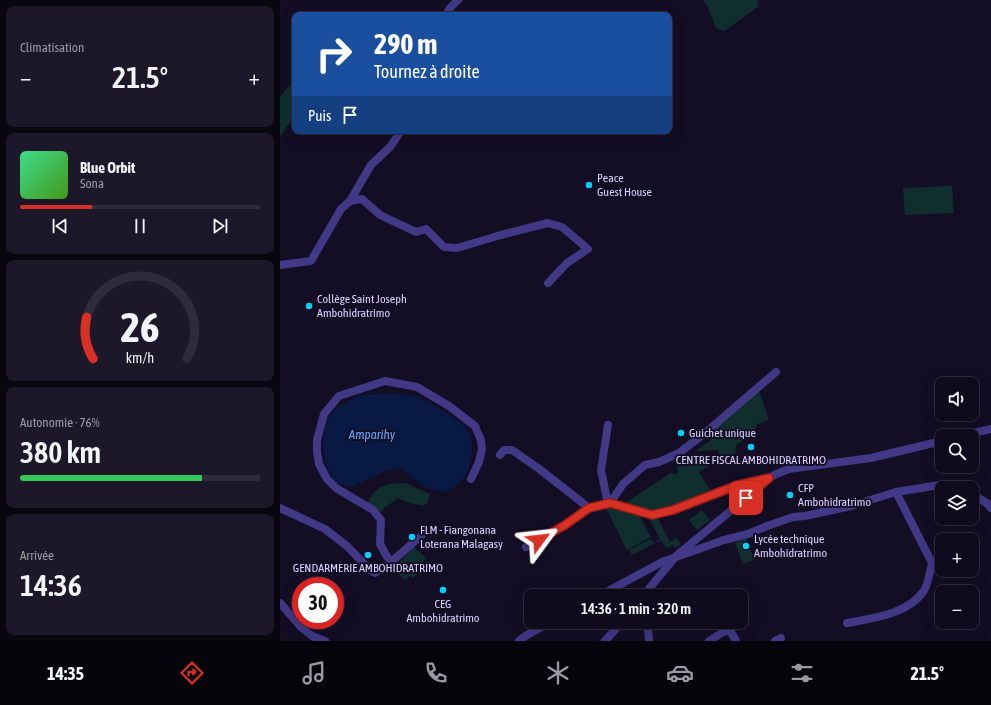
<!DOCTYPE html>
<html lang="fr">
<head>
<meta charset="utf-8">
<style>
  body { margin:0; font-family:"Asap Condensed",sans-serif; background:#1d1829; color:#f1f3f6; height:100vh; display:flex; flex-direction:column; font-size:15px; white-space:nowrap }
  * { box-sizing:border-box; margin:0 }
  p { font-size:13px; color:#9b9aa3 }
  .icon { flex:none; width:22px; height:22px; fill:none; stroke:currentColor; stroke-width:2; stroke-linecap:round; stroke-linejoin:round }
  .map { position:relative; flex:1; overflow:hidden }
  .drawer { display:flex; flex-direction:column; gap:6px; padding:6px; background:#08060f; width:280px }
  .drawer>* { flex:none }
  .hud { position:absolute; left:12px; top:12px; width:380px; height:122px; border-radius:8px; box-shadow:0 4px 16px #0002,0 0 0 1px #2f2b3b; background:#1a4fa0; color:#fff; overflow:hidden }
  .controls { position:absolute; left:655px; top:377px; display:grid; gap:8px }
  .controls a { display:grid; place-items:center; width:44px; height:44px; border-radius:8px; background:#0f0a1c; box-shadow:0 4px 16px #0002,0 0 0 1px #2f2b3b; font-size:20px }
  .speed { position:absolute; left:12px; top:577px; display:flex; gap:8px; font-size:20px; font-weight:700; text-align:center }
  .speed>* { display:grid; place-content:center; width:52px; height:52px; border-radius:50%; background:#0f0a1c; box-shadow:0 4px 16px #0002,0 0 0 1px #2f2b3b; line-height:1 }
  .speed .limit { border:6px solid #d22; background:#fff; color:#111 }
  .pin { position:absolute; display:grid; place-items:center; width:34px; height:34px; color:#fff; margin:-17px; border-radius:8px; box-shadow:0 2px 6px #0006 }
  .me { position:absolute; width:44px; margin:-22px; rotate:60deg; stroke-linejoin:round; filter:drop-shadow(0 0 3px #0008) }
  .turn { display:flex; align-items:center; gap:14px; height:84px; padding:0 16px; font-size:18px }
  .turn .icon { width:52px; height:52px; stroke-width:2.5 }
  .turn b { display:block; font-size:28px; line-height:34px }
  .then { display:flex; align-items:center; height:38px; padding:0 16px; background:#0003; gap:8px; font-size:15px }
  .big { font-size:30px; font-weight:600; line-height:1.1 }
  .drawer .widget { flex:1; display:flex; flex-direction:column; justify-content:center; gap:6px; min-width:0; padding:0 14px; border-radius:8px; background:#1d1829 }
  .drawer .dial { align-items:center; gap:0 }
  .dial svg { height:104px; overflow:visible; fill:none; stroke:#2f2b3b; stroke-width:7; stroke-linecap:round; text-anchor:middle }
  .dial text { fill:#f1f3f6; stroke:none }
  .song { display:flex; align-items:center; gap:12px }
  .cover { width:48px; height:48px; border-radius:6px; background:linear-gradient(135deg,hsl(150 70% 55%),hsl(100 70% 35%)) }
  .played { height:4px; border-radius:2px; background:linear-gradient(90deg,#d93025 30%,#2f2b3b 30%) }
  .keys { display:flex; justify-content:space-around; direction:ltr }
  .heat { display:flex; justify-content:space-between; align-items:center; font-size:22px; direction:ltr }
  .charge { height:6px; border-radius:3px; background:linear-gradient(90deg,#34c759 76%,#2f2b3b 0) }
  .trip { position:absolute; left:244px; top:589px; width:224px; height:40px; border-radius:8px; background:#0f0a1c; box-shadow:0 4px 16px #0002,0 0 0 1px #2f2b3b; font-weight:600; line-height:40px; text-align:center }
  .menu { display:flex; height:64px; justify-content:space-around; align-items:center; background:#06040b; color:#9b9aa3 }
  .menu .icon { width:28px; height:28px }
  .menu .current { color:#d93025 }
  .menu b { font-size:18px; color:#f1f3f6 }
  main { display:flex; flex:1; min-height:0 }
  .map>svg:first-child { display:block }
  .green { fill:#112e2f }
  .water { fill:#081944 }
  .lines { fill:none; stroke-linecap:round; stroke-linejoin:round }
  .minor { stroke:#413886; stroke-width:8 }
  .route-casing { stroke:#8d1f18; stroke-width:10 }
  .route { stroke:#d93025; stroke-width:7 }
  .poi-dot { fill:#00d0fd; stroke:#140e25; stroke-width:1.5 }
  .labels { text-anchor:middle; stroke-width:4; stroke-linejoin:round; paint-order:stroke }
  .poi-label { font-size:12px; fill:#dbd2ff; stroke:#140e25; text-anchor:start }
  .water-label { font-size:13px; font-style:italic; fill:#60a9ff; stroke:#140e25 }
</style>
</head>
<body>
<main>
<section class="drawer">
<div class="widget"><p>Climatisation</p>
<div class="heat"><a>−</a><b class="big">21.5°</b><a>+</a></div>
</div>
<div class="widget">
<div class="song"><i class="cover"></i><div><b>Blue Orbit</b><p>Sona</p></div></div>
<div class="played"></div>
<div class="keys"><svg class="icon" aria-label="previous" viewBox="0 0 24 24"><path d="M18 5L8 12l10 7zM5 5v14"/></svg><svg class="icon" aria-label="pause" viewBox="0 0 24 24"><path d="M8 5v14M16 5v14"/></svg><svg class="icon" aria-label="next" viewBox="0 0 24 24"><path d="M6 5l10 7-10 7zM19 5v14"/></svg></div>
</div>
<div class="widget dial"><svg viewBox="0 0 100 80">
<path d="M14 69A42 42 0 1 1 86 69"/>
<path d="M14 69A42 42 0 0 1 9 37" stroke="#d93025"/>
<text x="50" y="56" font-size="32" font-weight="700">26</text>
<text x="50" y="72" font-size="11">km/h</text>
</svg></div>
<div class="widget"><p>Autonomie · 76%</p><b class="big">380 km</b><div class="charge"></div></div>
<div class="widget"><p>Arrivée</p><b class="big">14:36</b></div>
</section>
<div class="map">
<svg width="711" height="641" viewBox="0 0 711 641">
  <rect width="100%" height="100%" fill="#140e25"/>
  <g class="green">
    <polygon points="423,0 477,0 478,7 444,31 436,28 428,7"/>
    <polygon points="15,78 15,115 0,137 0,97"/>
    <polygon points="672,186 674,213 625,215 623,188"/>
    <polygon points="479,391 489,420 477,424 474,435 456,445 455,461 444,465 438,450 416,451 431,440 425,433"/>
    <path d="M435 456 438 459 437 461 419 472 431 492C410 501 382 515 359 510 354 509 349 506 344 504L391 473 397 474 398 462 405 457Z"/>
    <path d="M125 483 150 494 148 501 144 506 132 504 118 498 104 508 102 512 91 507 88 502C97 484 107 484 125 483Z"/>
    <polygon points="333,507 360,517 371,537 347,550 326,508"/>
    <polygon points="422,510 430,520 417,530 409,520"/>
    <polygon points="376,515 390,542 397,538 401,545 395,548 393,545 386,548 381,540 352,555 349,550 371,539 373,543 380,539 369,518"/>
    <polygon points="466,538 474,560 463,564 455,543"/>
    <polygon points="134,547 146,558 140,565 142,568 133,578 130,576 125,580 113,569"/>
  </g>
  <path class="water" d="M103 394C112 394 122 394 130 395 143 397 178 419 187 429 195 438 192 460 188 470 185 479 173 490 164 492 150 493 132 478 122 469L108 470 71 487 54 482 46 464 43 446 46 422 55 409 80 395Z"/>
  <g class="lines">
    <g class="minor">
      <polyline points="167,15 169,9 178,0"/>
      <polyline points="70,201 82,199 100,215 136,232 146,229 164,247 177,248 221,235 268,223 282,227 308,249 287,263 268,283"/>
      <polyline points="0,265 31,261 61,209 70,201 91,165 110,147 121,131"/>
      <polyline points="680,436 711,429"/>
      <polyline points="220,455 224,450 232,450 258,468 309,508"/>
      <polyline points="692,494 708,504 711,508"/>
      <polyline points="330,503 343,484 365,465 379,462 399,453 425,433 496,372"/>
      <polyline points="328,504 321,470 328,425"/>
      <polyline points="0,508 45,529 67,546 91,571 95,573 111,562 106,555 100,544 101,520 93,510 56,488 47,479 39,464 37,452 37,440 44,414 59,396 105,381 137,387 169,406 195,426 201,440 202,449 199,462 191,479"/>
      <polyline points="246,547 285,525 309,508 330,503 373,515 393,510 458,485 488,479"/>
      <polyline points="111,562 141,536"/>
      <polyline points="319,596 382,562 444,540 468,534 487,526 513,517 525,516 571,506 616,492 666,484 678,488"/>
      <polyline points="363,596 396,556 494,475 509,469 591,458 662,441"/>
      <polyline points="0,603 21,627 32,636 45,641"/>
      <path d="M567 623C593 618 626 615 643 592 648 587 650 570 652 563L616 492"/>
      <polyline points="239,641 247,635 271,622"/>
      <polyline points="325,641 342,622"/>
      <polyline points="369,641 368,626 370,622"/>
      <polyline points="429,641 443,632 450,630 456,641"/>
      <polyline points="495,641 501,638"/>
    </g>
  </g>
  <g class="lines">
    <g class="route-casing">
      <polyline id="route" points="259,540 285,525 309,508 330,503 372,515 393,510 458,485 489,478 466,498"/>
    </g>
    <use href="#route" class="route"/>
  </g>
  <g class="poi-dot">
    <circle cx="309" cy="185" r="4"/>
    <circle cx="29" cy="306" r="4"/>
    <circle cx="401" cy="433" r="4"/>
    <circle cx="471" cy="447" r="4"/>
    <circle cx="510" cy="495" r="4"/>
    <circle cx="132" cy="537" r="4"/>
    <circle cx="466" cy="546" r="4"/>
    <circle cx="88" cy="555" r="4"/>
    <circle cx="163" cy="590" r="4"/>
  </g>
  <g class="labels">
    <g class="poi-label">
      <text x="317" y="182">Peace<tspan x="317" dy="14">Guest House</tspan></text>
      <text x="37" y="303">Collège Saint Joseph<tspan x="37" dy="14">Ambohidratrimo</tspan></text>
      <text x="409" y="437">Guichet unique</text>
      <text x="471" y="464" text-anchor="middle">CENTRE FISCAL AMBOHIDRATRIMO</text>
      <text x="518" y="492">CFP<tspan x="518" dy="14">Ambohidratrimo</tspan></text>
      <text x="140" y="534">FLM - Fiangonana<tspan x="140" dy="14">Loterana Malagasy</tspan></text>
      <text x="474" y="543">Lycée technique<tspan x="474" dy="14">Ambohidratrimo</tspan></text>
      <text x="88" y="572" text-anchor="middle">GENDARMERIE AMBOHIDRATRIMO</text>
      <text x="163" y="608" text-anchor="middle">CEG<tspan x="163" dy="14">Ambohidratrimo</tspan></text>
    </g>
    <g class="water-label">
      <text x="92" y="439">Amparihy</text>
    </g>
  </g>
</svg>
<div class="controls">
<a><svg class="icon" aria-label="sound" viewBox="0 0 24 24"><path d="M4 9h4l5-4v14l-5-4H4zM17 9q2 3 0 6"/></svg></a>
<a><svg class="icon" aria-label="search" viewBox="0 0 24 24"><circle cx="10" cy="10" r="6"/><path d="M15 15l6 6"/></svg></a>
<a><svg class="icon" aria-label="layers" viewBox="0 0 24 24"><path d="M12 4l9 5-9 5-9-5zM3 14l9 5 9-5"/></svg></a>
<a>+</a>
<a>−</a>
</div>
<div class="speed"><div class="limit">30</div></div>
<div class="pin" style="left:466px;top:498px;background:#d93025"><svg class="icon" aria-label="arrive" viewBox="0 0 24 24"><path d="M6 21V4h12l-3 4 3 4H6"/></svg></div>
<svg class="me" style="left:259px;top:540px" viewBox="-20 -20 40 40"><path d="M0-17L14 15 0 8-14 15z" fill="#d93025" stroke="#fff" stroke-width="4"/></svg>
<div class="trip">14:36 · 1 min · 320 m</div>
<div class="hud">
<div class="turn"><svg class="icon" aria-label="right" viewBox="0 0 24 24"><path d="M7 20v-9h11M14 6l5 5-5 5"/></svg><div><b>290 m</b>Tournez à droite</div></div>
<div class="then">Puis<svg class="icon" aria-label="arrive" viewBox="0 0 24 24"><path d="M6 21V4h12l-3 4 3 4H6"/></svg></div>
</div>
</div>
</main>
<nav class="menu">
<b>14:35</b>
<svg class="icon current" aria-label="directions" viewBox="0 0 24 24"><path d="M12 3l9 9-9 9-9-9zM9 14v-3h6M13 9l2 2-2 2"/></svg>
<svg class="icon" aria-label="music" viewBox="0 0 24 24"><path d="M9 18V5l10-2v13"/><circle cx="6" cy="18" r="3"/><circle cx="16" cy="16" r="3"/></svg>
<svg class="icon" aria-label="phone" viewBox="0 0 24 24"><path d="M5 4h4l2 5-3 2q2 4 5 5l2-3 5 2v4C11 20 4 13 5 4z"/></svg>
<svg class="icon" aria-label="climate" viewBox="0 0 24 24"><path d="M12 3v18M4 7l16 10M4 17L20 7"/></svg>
<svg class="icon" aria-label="car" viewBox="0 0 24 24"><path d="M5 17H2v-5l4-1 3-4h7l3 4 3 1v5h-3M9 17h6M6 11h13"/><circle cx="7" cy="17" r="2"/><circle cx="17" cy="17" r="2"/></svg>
<svg class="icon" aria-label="filters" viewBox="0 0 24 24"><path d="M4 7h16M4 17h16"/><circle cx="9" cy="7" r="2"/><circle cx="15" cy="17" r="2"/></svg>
<b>21.5°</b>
</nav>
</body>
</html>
